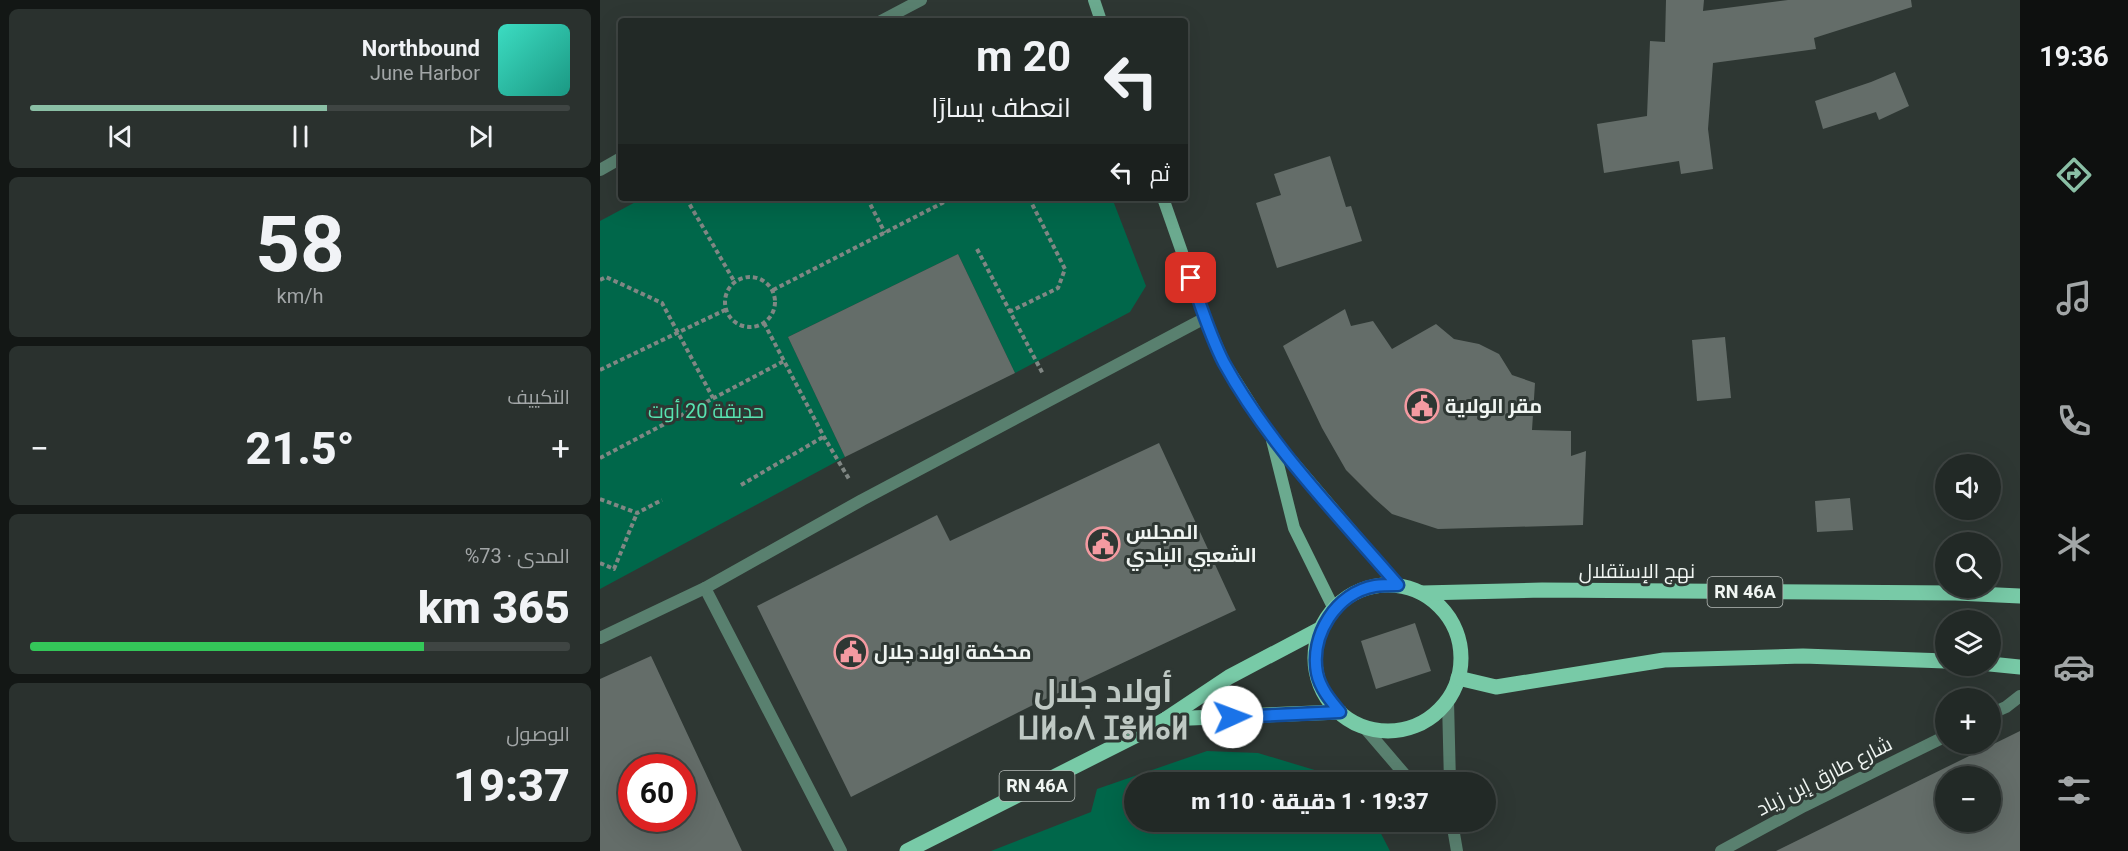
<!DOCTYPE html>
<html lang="ar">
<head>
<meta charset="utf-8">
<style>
  body { margin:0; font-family:Roboto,Cairo,"Noto Sans Tifinagh",sans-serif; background:#2a312e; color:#f1f3f6; direction:rtl; height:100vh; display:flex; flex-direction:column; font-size:22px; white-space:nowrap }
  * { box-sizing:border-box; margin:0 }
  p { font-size:20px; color:#a2a6a7 }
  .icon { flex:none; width:33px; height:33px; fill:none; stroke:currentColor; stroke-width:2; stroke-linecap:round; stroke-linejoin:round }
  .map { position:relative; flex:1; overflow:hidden; direction:ltr }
  .side { display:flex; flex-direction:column; gap:9px; padding:9px; background:#131715; width:600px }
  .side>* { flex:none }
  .top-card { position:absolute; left:18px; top:18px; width:570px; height:183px; border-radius:6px; box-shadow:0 6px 24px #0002,0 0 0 2px #3f4543; direction:rtl; background:#222926; color:#f1f3f6; overflow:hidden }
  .tools { position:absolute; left:1335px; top:454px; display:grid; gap:12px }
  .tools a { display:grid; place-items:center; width:66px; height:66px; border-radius:50%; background:#222926; box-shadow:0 6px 24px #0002,0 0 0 2px #3f4543; font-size:30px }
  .speed { position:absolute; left:18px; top:754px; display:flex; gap:12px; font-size:30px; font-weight:700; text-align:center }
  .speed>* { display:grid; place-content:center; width:78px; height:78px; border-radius:50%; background:#222926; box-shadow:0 6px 24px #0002,0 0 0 2px #3f4543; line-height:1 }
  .speed .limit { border:9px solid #d22; background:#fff; color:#111 }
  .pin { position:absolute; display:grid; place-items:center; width:51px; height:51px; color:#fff; margin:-26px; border-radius:12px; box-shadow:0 3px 9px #0006 }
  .me { position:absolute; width:66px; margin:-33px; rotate:88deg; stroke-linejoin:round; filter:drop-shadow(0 0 4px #0008) }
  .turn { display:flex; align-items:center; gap:21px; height:126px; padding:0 18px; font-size:27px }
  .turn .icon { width:78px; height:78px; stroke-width:2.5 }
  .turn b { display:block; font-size:42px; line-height:51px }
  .then { display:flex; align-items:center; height:57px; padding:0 18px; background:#0003; gap:12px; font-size:22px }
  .big { font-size:45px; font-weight:800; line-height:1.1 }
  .side .tile { flex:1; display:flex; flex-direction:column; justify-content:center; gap:9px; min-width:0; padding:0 21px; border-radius:9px; background:#2a312e }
  .side .dial { align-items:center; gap:0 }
  .dial b { font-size:78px; line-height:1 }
  .song { display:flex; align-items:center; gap:18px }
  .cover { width:72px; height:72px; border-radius:9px; background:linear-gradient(135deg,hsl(170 70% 55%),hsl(170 70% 35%)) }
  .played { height:6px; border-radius:3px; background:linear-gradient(90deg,#8abfa5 55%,#3f4543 55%) }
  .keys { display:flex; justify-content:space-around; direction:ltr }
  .heat { display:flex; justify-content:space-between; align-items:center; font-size:33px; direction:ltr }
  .charge { height:9px; border-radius:4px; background:linear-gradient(90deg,#34c759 73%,#3f4543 0) }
  .trip { position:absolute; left:524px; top:772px; width:372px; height:60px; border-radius:30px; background:#222926; box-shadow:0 6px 24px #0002,0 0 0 2px #3f4543; font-weight:800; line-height:60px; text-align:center; direction:rtl }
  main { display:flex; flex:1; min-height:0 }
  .menu { display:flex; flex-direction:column; width:108px; justify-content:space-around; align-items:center; background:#0e100f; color:#a2a6a7 }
  .menu .icon { width:42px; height:42px }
  .menu .active { color:#8abfa5 }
  .menu b { font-size:27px; color:#f1f3f6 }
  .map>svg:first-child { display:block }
  .green { fill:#00674a }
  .building { fill:#646d69; fill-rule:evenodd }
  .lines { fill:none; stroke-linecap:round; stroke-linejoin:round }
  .path { stroke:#808784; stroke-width:4; stroke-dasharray:4.5 3; stroke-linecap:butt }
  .minor { stroke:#59806f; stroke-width:12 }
  .tertiary { stroke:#59806f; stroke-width:12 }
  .secondary { stroke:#6baa8f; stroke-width:12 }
  .primary { stroke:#78caa7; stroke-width:15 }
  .route-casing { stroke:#114b97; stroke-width:15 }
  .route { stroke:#1a73e8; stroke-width:10 }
  .labels { text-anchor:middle; stroke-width:6; stroke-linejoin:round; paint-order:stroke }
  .shield { fill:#2e3733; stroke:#b6bcb9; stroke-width:1.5 }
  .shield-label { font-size:18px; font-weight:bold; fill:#f0f5f2 }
  .poi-label { font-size:20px; font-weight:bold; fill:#f0f5f2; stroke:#2e3733; text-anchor:start }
  .park-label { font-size:20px; fill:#57e3b0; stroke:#2e3733 }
  .street-label { font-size:20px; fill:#f0f5f2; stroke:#2e3733 }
  .town-label { font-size:32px; font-weight:bold; fill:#bfc9c4; stroke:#2e3733 }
</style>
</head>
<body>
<main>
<nav class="menu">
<b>19:36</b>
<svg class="icon active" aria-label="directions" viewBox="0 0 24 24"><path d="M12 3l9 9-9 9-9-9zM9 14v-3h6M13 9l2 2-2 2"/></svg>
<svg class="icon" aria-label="music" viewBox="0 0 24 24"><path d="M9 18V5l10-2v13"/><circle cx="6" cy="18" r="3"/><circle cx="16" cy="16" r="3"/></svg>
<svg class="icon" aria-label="phone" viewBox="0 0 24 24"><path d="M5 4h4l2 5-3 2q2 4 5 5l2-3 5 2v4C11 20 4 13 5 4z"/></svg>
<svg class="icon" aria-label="climate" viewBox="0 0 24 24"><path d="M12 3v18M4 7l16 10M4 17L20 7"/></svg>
<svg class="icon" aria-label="car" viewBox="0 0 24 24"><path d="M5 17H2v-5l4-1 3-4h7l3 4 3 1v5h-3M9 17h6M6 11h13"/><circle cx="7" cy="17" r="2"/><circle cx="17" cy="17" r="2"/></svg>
<svg class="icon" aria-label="filters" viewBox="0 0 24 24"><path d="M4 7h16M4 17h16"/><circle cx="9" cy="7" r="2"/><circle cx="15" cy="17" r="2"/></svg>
</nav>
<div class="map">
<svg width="1420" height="851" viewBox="0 0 1420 851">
  <rect width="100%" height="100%" fill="#2e3733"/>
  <g class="green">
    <polygon points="43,198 512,198 546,286 530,312 415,373 358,254 188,337 245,457 0,589 0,221"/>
    <polygon points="607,751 658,753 718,771 735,783 534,783 534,822 775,822 790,851 391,851 491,812 497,789"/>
  </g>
  <g class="building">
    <polygon points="1066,0 1104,0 1103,11 1188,0 1311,0 1312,7 1214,38 1216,49 1113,63 1108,129 1113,169 1081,174 1079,161 1004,173 997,124 1047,116 1050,41 1065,42"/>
    <polygon points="1295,72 1309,106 1279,120 1276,112 1223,129 1215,101 1271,82"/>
    <polygon points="730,156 746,207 751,206 762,241 677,268 656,203 681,195 674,174"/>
    <polygon points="358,254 415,373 245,457 188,337"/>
    <polygon points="745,309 751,326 773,321 792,349 836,324 854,339 879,344 899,354 912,375 935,383 932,430 971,431 971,456 986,451 983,525 838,529 792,514 774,498 746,470 722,428 683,346"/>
    <polygon points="1125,337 1131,398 1097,401 1092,340"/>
    <polygon points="559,443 636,610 439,702 251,797 157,606 337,515 350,541"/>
    <polygon points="1250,498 1253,530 1217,532 1215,501"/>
    <polygon points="815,623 831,671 776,689 761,641"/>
    <path d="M51 656 142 851H0V679ZM32 768H82V819H32Z"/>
    <path d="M1420 731V851H1176ZM1346 777H1390V822H1346Z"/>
  </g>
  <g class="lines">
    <g class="path">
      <polyline points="86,198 134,281"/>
      <polyline points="267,198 285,233"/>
      <polyline points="377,249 443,374"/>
      <circle cx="150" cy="302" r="25"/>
      <polyline points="0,280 6,277 62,303 113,398"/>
      <polyline points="173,290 352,198"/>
      <polyline points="409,312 458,288 465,269 429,198"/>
      <polyline points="164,323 224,437 249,479"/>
      <polyline points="0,370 125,310"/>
      <polyline points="0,458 184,361"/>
      <polyline points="141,485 223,437"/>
      <polyline points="0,499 37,513 62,500"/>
      <polyline points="0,563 14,569 37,513"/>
    </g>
    <g class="minor">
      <polyline points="105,588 241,851"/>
      <polyline points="0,638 105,588 262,500 605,318"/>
      <polyline points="1390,714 1406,707 1420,696"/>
      <polyline points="1121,851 1204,806 1346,736"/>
    </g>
    <g class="tertiary">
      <polyline points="281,21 321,0"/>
      <polyline points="0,170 21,158"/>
      <polyline points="848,701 850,783"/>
      <polyline points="764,727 812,783"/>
      <polyline points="852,822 857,851"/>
    </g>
    <g class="secondary">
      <polyline points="494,0 501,21"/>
      <polyline points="563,198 605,318 624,362 671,436 798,585"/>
      <polyline points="672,440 694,528 734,609"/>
    </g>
    <g class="primary">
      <circle cx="788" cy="658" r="73"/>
      <polyline points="822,593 942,590 1356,593 1420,596"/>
      <polyline points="1390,664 1420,667"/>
      <polyline points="858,678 896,687 1064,660 1203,656 1346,661"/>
      <polyline points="566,719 740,712"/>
      <polyline points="307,851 537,735 566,719 629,677 722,628"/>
    </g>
  </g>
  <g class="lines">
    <g class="route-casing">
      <path id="route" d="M591 278C601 306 610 336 624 363 669 445 737 514 798 585 791 585 782 585 775 586 736 593 710 635 717 673 720 688 730 700 740 712L632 717"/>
    </g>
    <use href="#route" class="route"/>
  </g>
  <defs>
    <g id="civic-ring" transform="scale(1.725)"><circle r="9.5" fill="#2e3733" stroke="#f49aa1" stroke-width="1.5"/><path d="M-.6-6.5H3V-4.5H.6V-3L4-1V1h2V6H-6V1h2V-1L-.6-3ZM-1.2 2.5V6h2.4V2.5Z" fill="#f49aa1"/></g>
  </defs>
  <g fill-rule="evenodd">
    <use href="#civic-ring" x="822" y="406"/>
    <use href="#civic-ring" x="503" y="544"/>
    <use href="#civic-ring" x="251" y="652"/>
  </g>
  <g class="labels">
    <g class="shield">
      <rect x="1107.5" y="577" width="75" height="30" rx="4.5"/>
      <rect x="399.5" y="771" width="75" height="30" rx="4.5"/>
    </g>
    <g class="shield-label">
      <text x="1145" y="598">RN 46A</text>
      <text x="437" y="792">RN 46A</text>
    </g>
    <g class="poi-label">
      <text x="845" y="413">مقر الولاية</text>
      <text x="526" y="539">المجلس<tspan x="526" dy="23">الشعبي البلدي</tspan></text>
      <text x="274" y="659">محكمة اولاد جلال</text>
    </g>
    <g class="park-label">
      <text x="106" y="418">حديقة 20 أوت</text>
    </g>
    <g class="street-label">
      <text x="1037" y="578">نهج الإستقلال</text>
      <text transform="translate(1224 776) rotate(-27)" y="7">شارع طارق إبن زياد</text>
    </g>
    <g class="town-label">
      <text x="503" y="702">أولاد جلال<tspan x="503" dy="37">ⵡⵍⴰⴷ ⵊⴻⵍⴰⵍ</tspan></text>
    </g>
  </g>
</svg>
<div class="tools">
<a><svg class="icon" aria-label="sound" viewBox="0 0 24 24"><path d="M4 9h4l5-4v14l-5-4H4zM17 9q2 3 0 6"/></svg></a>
<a><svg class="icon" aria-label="search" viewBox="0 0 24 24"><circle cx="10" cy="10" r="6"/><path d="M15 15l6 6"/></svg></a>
<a><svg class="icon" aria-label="layers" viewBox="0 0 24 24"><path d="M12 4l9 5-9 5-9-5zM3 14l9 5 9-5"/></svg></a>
<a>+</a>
<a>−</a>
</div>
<div class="speed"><div class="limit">60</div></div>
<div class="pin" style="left:591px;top:278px;background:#d93025"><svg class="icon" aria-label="arrive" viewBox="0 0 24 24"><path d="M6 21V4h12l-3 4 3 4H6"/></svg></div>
<svg class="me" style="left:632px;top:717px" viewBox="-20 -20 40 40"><circle r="19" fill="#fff"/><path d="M0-13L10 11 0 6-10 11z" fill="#1a73e8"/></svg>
<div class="trip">19:37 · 1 دقيقة · 110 m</div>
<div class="top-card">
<div class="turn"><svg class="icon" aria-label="left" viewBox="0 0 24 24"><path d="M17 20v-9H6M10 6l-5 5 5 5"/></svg><div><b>20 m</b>انعطف يسارًا</div></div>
<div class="then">ثم<svg class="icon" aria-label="left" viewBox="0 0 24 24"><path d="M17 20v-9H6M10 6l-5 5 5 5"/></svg></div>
</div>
</div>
<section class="side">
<div class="tile">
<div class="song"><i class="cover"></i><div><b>Northbound</b><p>June Harbor</p></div></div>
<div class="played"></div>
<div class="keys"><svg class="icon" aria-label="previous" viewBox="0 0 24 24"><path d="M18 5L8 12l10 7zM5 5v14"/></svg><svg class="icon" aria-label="pause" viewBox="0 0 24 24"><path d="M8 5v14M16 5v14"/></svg><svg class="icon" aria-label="next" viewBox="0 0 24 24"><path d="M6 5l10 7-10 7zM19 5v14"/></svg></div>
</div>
<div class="tile dial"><b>58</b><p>km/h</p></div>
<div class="tile"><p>التكييف</p>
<div class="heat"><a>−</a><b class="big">21.5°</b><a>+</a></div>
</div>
<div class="tile"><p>المدى · 73%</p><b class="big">365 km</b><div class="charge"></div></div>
<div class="tile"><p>الوصول</p><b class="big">19:37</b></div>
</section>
</main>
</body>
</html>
